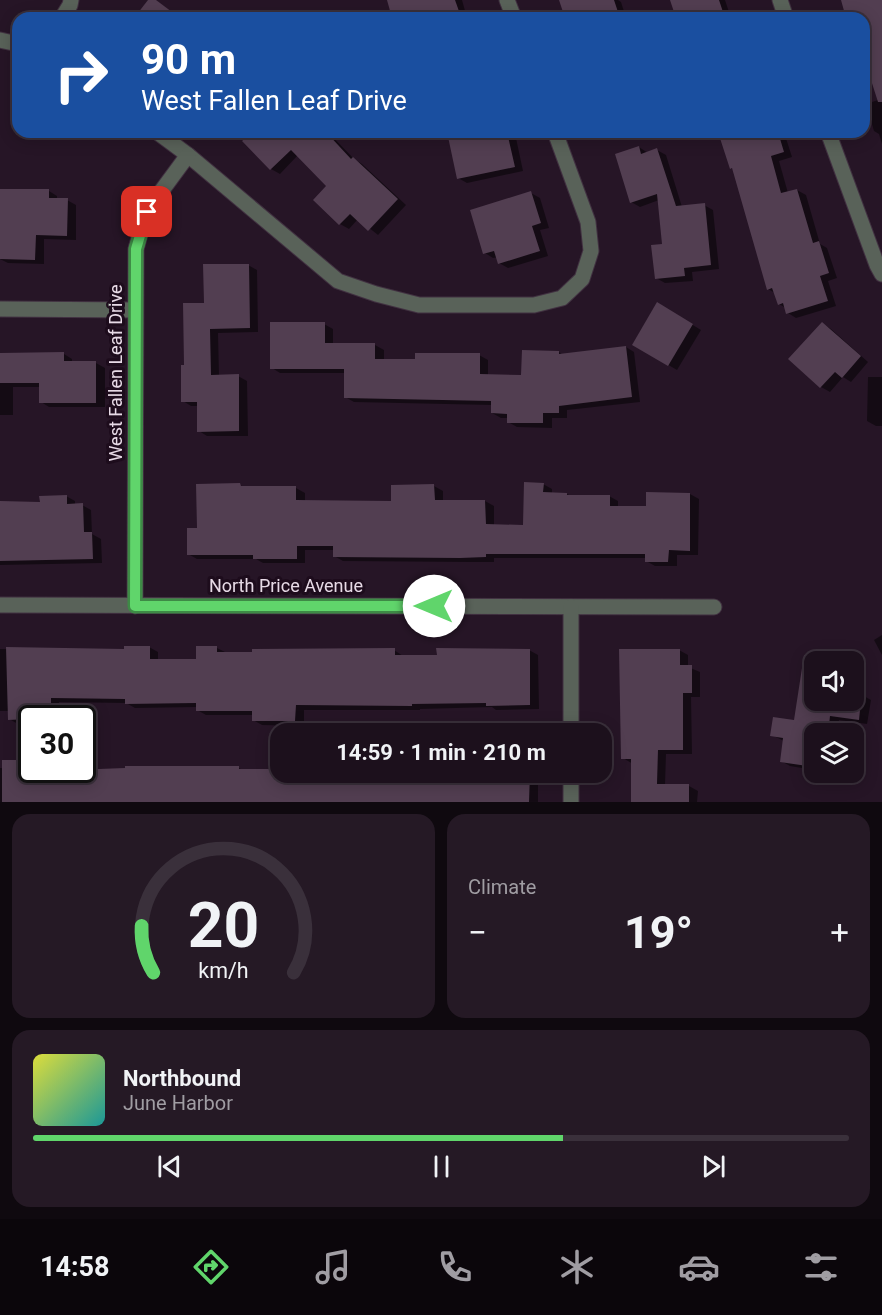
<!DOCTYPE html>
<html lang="en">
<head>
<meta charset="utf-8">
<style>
  body { margin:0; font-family:Roboto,sans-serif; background:#251925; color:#f1f3f6; height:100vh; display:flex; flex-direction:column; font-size:22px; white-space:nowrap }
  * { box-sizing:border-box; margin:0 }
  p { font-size:20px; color:#a09da3 }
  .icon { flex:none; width:33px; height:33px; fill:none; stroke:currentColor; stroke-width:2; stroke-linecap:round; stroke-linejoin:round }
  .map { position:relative; height:802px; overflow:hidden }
  .side { display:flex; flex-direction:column; gap:12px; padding:12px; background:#0f090f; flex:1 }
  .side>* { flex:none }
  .top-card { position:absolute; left:12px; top:12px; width:858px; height:126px; border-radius:18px; box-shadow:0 3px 15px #0003,0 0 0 2px #3a303b; background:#1a4fa0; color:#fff; overflow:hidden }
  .controls { position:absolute; left:804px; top:651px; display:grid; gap:12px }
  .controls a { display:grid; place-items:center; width:60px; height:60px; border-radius:12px; background:#1c101c; box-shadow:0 3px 15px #0003,0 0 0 2px #3a303b; font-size:30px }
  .speed { position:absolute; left:18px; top:705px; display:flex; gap:12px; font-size:30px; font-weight:700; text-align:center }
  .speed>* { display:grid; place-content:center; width:78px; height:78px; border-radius:50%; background:#1c101c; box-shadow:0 3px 15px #0003,0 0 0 2px #3a303b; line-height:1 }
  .speed .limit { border:3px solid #111; border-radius:9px; background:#fff; color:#111 }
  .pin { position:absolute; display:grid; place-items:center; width:51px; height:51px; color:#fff; margin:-26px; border-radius:12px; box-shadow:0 3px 9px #0006 }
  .me { position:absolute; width:66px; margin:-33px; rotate:270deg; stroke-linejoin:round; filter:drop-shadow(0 0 4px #0008) }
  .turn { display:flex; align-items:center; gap:21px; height:126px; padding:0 30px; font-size:27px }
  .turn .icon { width:78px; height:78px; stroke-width:2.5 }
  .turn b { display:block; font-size:42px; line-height:51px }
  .big { font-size:45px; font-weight:700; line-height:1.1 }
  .side .widget { flex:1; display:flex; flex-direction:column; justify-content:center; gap:9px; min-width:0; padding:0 21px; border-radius:18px; background:#251925 }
  .side .dial { align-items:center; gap:0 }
  .dial svg { height:156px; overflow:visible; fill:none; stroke:#3a303b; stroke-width:7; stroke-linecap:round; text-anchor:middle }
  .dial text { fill:#f1f3f6; stroke:none }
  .song { display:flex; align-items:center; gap:18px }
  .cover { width:72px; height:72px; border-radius:9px; background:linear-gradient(135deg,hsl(60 70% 55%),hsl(180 70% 35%)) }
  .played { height:6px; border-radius:3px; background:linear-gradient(90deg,#60d56b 65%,#3a303b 65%) }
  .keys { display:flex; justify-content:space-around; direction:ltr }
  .heat { display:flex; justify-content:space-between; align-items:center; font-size:33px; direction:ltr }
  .side .tiles { flex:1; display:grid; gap:12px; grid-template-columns:1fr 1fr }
  .widget:last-child { grid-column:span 2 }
  .trip { position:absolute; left:270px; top:723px; width:342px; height:60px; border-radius:18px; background:#1c101c; box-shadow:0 3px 15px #0003,0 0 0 2px #3a303b; font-weight:700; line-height:60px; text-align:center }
  .tabs { display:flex; height:96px; justify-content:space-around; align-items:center; background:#0b060b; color:#a09da3 }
  .tabs .icon { width:42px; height:42px }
  .tabs .current { color:#60d56b }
  .tabs b { font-size:27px; color:#f1f3f6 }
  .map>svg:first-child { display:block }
  .shadow { fill:#0007 }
  .building { fill:#523e51 }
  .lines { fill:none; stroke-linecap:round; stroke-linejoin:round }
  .street-casing { stroke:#413141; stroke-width:17 }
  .street { stroke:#596259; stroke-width:15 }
  .route-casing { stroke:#3e8a46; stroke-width:15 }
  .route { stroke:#60d56b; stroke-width:10 }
  .labels { text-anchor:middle; stroke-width:6; stroke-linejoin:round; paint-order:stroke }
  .street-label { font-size:18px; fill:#e7dae6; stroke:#1d0c1c }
</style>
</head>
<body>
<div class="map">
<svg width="882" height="802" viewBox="0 0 882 802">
  <rect width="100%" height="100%" fill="#261526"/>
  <g class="shadow">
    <polygon points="388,0 462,0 467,18 394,18"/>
    <polygon points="560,0 618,0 621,2 626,18 566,18"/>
    <polygon points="671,0 725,0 731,18 680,18"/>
    <polygon points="842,0 882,0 882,144 879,134 874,131 866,104 878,100 864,52 864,18 835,18 847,15"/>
    <polygon points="235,132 328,132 354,159 362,164 406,205 378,235 358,219 349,229 340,224 315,200 328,186 298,155 280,174 271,169"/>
    <polygon points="448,132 493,132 494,136 507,133 516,138 523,171 467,183 458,178"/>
    <polygon points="720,132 784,132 792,157 779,161 788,193 797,190 806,195 820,244 827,248 837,278 828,281 836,306 796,318 788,313 786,308 779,304 775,293 768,289 734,170 731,168"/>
    <polygon points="639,147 648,153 657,150 666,155 682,207 704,205 713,210 719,269 692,272 693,281 665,283 656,278 664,245 659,200 640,207 631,202"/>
    <polygon points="49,191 57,196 57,199 67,200 76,205 76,240 44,239 44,264 8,263 0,259 0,197"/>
    <polygon points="531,193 540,198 549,228 540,230 548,256 508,268 499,263 498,257 493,258 485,253"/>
    <polygon points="248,265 257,270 258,332 218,333 219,376 238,376 247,381 248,436 207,436 199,431 198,406 191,406 183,401 186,367 206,305"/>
    <polygon points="658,304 701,330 677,370 634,345"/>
    <polygon points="324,324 333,329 333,345 375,345 384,350 384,360 417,360 479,355 488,360 488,376 523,376 559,352 563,355 626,347 634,352 640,402 567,410 567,418 552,418 552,428 517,427 508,422 508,418 501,418 492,413 492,405 354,402 345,397 345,373 280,373 272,368"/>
    <polygon points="823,324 831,329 868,362 851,382 843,377 830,392 821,387"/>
    <polygon points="0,354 64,354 72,359 72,363 96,363 105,368 105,407 49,407 41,402 41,387 13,387 13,415 0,415"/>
    <polygon points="868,377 882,377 882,426 876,426 867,421"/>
    <polygon points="543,484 552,489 552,494 567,494 571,496 609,496 618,501 618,508 647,508 690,494 699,499 698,555 677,555 677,566 655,566 646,561 646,558 494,558 494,562 470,562 343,561 334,556 334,550 305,550 305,563 263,563 256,559 197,559 188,554 198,530 240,485 246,488 296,488 305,493 305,502 392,503 434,486 443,491 443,502 485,501 494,506 494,525 524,526"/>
    <polygon points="66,496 75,501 75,505 82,505 91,510 92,534 101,539 102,563 0,565 0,503 41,504"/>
    <polygon points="882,635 882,655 874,640"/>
    <polygon points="149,647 158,652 158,661 197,661 197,648 217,648 227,653 394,650 403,656 438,657 529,650 538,655 539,709 496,710 492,707 420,709 420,710 304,710 304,726 262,725 253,720 253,715 206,715 197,710 197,707 135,708 126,703 59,702 60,718 32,718 32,724 18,724 9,719 9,711 0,711 0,649 126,650"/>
    <polygon points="679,650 688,655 688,667 700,672 700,697 691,697 692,754 666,754 665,785 689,786 698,791 697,802 632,802 633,764 623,758"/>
    <polygon points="801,686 814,688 814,700 854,700 854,694 862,695 871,700 867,724 839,720 837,734 814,734 814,770 790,766 781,761 784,741 772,735 795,722"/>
    <polygon points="0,768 54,770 54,772 239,768 244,771 280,771 280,772 293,772 298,775 369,777 369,772 531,772 538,776 538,802 0,802"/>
  </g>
  <g class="building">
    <polygon points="148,0 156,0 180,18 134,18"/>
    <polygon points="387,0 455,0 460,14 448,18 392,18"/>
    <polygon points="559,0 614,0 620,18 565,18"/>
    <polygon points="670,0 719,0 725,18 676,18"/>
    <polygon points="841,0 882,0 882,102 878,102 864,58 864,18 846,18"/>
    <polygon points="252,132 326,132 351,159 353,157 398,199 368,231 350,214 339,225 313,200 326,186 291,150 270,170 242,141"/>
    <polygon points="447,132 486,132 487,136 507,132 515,167 457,179"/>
    <polygon points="718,132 778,132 784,152 771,156 781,193 797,189 813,243 819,241 829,273 820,276 828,301 786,314 783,303 778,305 772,288 767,290 732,168 730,169"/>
    <polygon points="639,146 641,154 657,148 676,206 705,203 711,265 684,268 685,276 655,279 651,245 662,244 657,194 630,203 615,154"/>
    <polygon points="0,189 49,189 49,198 68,198 67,236 36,235 35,260 0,259"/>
    <polygon points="531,191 541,223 532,226 540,251 498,264 494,251 483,254 470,210"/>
    <polygon points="203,264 249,264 250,328 210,329 211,375 239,374 239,431 197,432 197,402 181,402 181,365 184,365 183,303 204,303"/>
    <polygon points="657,302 693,324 668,366 632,345"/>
    <polygon points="270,322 325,322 325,343 375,343 375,359 415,359 415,353 480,353 480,374 521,375 522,350 559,351 559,354 626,346 632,397 559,406 559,413 543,413 543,423 507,423 507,414 491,413 491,401 344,398 344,369 270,369"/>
    <polygon points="822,322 861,356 842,378 835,372 820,388 788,359"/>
    <polygon points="64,352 64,361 96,361 96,403 39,403 39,383 0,383 0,353"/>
    <polygon points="524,482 544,483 543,492 567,493 567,495 610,495 610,506 646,506 646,492 690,493 690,551 669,550 668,562 645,562 645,554 486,554 486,557 460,558 333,557 333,546 297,546 297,559 253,559 253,555 187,555 187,528 197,528 196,484 240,483 241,486 296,486 296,500 391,501 391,485 434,484 435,500 485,500 486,524 523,525"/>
    <polygon points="67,495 67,504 83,503 84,532 92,532 93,559 0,561 0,501 40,502 39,496"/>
    <polygon points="124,646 150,646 150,659 196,659 196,646 217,646 217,652 252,652 252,649 395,648 395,655 437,655 436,648 530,649 530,705 486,706 486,703 412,704 412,706 296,705 295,721 252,721 252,711 196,711 196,703 125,704 125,699 51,698 51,718 8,720 6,647 124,649"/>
    <polygon points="619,649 680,649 680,665 692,665 692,693 683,693 683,750 658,750 657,784 689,784 689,802 631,802 631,759 621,759"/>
    <polygon points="804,655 814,655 814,700 861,700 859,720 830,716 828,734 814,734 814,767 780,762 783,738 770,736 773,717 794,720"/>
    <polygon points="2,760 32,760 32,770 46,771 125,768 125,766 239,766 239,769 280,769 280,772 290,774 368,775 368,772 530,772 529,802 2,802"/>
  </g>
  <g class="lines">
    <g class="street-casing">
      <g id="street">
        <polyline points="507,0 514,18"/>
        <polyline points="780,0 786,18"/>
        <polyline points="62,18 70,5 71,0"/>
        <polyline points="0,40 18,44"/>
        <polyline points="157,132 188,155 338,281 376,294 419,305 534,305 562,298 582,279 591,251 588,222 555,132"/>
        <polyline points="828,132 877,265 882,274"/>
        <polyline points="0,309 135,310"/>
        <polyline points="0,605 714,607"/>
        <polyline points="135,606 136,249 146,212 188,155"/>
        <polyline points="571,734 571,607"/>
        <polyline points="571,802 571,772"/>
      </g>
    </g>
    <use href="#street" class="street"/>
  </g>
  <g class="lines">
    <g class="route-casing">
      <polyline id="route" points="147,212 136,249 135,606 434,606"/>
    </g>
    <use href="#route" class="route"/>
  </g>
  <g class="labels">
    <g class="street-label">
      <text transform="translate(116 373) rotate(-90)" y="6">West Fallen Leaf Drive</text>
      <text x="286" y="592">North Price Avenue</text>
    </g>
  </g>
</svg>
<div class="controls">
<a><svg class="icon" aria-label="sound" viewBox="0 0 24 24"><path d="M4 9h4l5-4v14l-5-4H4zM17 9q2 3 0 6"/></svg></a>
<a><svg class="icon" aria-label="layers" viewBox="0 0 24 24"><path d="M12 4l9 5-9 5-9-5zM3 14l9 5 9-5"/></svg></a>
</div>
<div class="speed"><div class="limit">30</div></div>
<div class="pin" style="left:147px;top:212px;background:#d93025"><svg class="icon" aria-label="arrive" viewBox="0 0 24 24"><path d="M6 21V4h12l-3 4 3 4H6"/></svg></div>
<svg class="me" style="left:434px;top:606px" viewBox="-20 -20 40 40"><circle r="19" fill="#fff"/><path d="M0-13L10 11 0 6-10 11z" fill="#60d56b"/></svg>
<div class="trip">14:59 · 1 min · 210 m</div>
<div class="top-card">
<div class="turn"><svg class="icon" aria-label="right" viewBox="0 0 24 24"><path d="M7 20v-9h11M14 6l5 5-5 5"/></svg><div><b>90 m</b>West Fallen Leaf Drive</div></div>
</div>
</div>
<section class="side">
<div class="tiles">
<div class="widget dial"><svg viewBox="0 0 100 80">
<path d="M14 69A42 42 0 1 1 86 69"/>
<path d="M14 69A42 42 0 0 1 8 45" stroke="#60d56b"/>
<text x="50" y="56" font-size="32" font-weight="700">20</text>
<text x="50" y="72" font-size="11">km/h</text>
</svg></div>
<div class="widget"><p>Climate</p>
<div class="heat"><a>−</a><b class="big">19°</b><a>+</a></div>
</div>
<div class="widget">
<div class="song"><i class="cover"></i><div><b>Northbound</b><p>June Harbor</p></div></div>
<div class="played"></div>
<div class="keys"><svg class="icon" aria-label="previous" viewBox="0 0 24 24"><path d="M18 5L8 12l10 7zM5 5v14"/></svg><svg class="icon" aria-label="pause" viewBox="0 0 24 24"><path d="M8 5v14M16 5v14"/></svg><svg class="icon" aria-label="next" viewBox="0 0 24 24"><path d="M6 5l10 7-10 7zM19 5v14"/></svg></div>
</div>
</div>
</section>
<nav class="tabs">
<b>14:58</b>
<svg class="icon current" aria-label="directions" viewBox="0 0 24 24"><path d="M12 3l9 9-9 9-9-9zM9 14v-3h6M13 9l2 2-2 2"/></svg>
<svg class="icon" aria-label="music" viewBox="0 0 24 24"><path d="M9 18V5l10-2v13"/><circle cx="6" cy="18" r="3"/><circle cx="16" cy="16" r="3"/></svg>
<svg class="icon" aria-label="phone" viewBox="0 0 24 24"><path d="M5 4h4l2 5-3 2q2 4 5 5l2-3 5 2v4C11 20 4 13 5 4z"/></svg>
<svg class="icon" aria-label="climate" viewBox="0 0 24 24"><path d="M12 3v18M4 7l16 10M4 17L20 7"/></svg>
<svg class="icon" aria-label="car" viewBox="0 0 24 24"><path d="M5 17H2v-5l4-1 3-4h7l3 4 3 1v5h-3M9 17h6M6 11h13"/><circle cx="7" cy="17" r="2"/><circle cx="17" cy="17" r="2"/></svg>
<svg class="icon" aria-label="filters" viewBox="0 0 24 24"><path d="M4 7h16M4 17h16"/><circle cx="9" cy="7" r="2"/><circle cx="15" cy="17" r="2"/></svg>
</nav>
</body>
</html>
